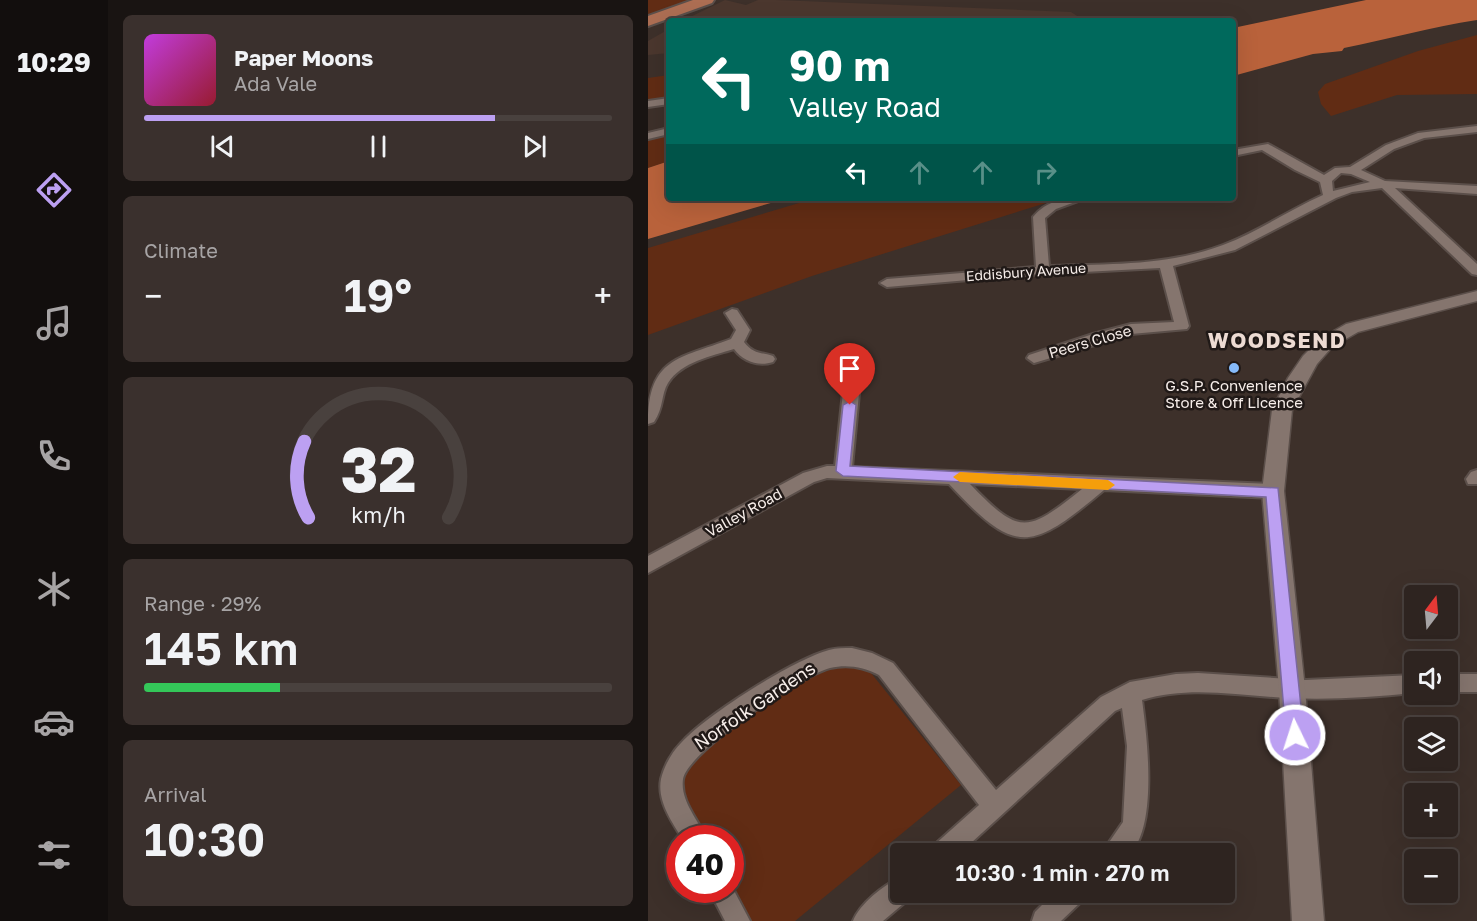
<!DOCTYPE html>
<html lang="en">
<head>
<meta charset="utf-8">
<style>
  body { margin:0; font-family:"Golos Text",sans-serif; background:#3a302d; color:#f1f3f6; height:100vh; display:flex; flex-direction:column; font-size:22px; white-space:nowrap }
  * { box-sizing:border-box; margin:0 }
  p { font-size:20px; color:#a7a4a5 }
  .icon { flex:none; width:33px; height:33px; fill:none; stroke:currentColor; stroke-width:2; stroke-linecap:round; stroke-linejoin:round }
  .map { position:relative; flex:1; overflow:hidden }
  .details { display:flex; flex-direction:column; gap:15px; padding:15px; background:#191412; width:540px }
  .details>* { flex:none }
  .guide { position:absolute; left:18px; top:18px; width:570px; height:183px; border-radius:6px; box-shadow:0 6px 24px #0002,0 0 0 2px #49413e; background:#00695c; color:#fff; overflow:hidden }
  .needle { width:39px; rotate:16deg }
  .fabs { position:absolute; left:756px; top:585px; display:grid; gap:12px }
  .fabs a { display:grid; place-items:center; width:54px; height:54px; border-radius:6px; background:#2e2420; box-shadow:0 6px 24px #0002,0 0 0 2px #49413e; font-size:30px }
  .speed { position:absolute; left:18px; top:825px; display:flex; gap:12px; font-size:30px; font-weight:700; text-align:center }
  .speed>* { display:grid; place-content:center; width:78px; height:78px; border-radius:50%; background:#2e2420; box-shadow:0 6px 24px #0002,0 0 0 2px #49413e; line-height:1 }
  .speed .limit { border:9px solid #d22; background:#fff; color:#111 }
  .pin { position:absolute; display:grid; place-items:center; width:51px; height:51px; color:#fff; margin:-62px -26px; border-radius:50% 50% 50% 0; rotate:-45deg; box-shadow:0 0 6px #0007 }
  .pin .icon { rotate:45deg }
  .me { position:absolute; width:66px; margin:-33px; rotate:356deg; stroke-linejoin:round; filter:drop-shadow(0 0 4px #0008) }
  .turn { display:flex; align-items:center; gap:21px; height:126px; padding:0 24px; font-size:27px }
  .turn .icon { width:78px; height:78px; stroke-width:2.5 }
  .turn b { display:block; font-size:42px; line-height:51px }
  .lanes { display:flex; align-items:center; height:57px; padding:0 24px; background:#0003; justify-content:center; gap:30px; direction:ltr }
  .lanes .off { opacity:.35 }
  .big { font-size:45px; font-weight:600; line-height:1.1 }
  .details .card { flex:1; display:flex; flex-direction:column; justify-content:center; gap:9px; min-width:0; padding:0 21px; border-radius:9px; background:#3a302d }
  .details .dial { align-items:center; gap:0 }
  .dial svg { height:156px; overflow:visible; fill:none; stroke:#49413e; stroke-width:7; stroke-linecap:round; text-anchor:middle }
  .dial text { fill:#f1f3f6; stroke:none }
  .song { display:flex; align-items:center; gap:18px }
  .cover { width:72px; height:72px; border-radius:9px; background:linear-gradient(135deg,hsl(290 70% 55%),hsl(350 70% 35%)) }
  .played { height:6px; border-radius:3px; background:linear-gradient(90deg,#bca0f2 75%,#49413e 75%) }
  .keys { display:flex; justify-content:space-around; direction:ltr }
  .heat { display:flex; justify-content:space-between; align-items:center; font-size:33px; direction:ltr }
  .charge { height:9px; border-radius:4px; background:linear-gradient(90deg,#34c759 29%,#49413e 0) }
  .trip { position:absolute; left:242px; top:843px; width:345px; height:60px; border-radius:6px; background:#2e2420; box-shadow:0 6px 24px #0002,0 0 0 2px #49413e; font-weight:600; line-height:60px; text-align:center }
  main { display:flex; flex:1; min-height:0 }
  .tab-bar { display:flex; flex-direction:column; width:108px; justify-content:space-around; align-items:center; background:#120e0d; color:#a7a4a5 }
  .tab-bar .icon { width:42px; height:42px }
  .tab-bar .current { color:#bca0f2 }
  .tab-bar b { font-size:27px; color:#f1f3f6 }
  .map>svg:first-child { display:block }
  .built { fill:#4b372e }
  .green { fill:#612c14 }
  .water { fill:#b9623b }
  .lines { fill:none; stroke-linecap:round; stroke-linejoin:round }
  .minor-casing { stroke:#5b4f4a; stroke-width:4 }
  .tertiary-casing { stroke:#5b4f4a; stroke-width:3 }
  .trunk-casing { stroke:#5b4f4a; stroke-width:4 }
  .minor { fill:#85756e; fill-rule:evenodd }
  .tertiary { fill:#85756e; fill-rule:evenodd }
  .trunk { fill:#ad6e53; fill-rule:evenodd }
  .route { fill:#bca0f2; stroke:#7a689d; stroke-width:1.5 }
  .slow { fill:#f59e0b }
  .poi-dot { fill:#86bbfb; stroke:#201917; stroke-width:2 }
  .labels { text-anchor:middle; stroke-width:5; stroke-linejoin:round; paint-order:stroke }
  .far-street-label { font-size:14px; fill:#f7eeea; stroke:#201917 }
  .street-label { font-size:15px; fill:#f7eeea; stroke:#201917 }
  .poi-label { font-size:15px; fill:#f7eeea; stroke:#201917 }
  .near-street-label { font-size:18px; fill:#f7eeea; stroke:#201917 }
  .district-label { font-size:21px; font-weight:bold; letter-spacing:1.5px; fill:#eddbd3; stroke:#201917 }
</style>
</head>
<body>
<main>
<nav class="tab-bar">
<b>10:29</b>
<svg class="icon current" aria-label="directions" viewBox="0 0 24 24"><path d="M12 3l9 9-9 9-9-9zM9 14v-3h6M13 9l2 2-2 2"/></svg>
<svg class="icon" aria-label="music" viewBox="0 0 24 24"><path d="M9 18V5l10-2v13"/><circle cx="6" cy="18" r="3"/><circle cx="16" cy="16" r="3"/></svg>
<svg class="icon" aria-label="phone" viewBox="0 0 24 24"><path d="M5 4h4l2 5-3 2q2 4 5 5l2-3 5 2v4C11 20 4 13 5 4z"/></svg>
<svg class="icon" aria-label="climate" viewBox="0 0 24 24"><path d="M12 3v18M4 7l16 10M4 17L20 7"/></svg>
<svg class="icon" aria-label="car" viewBox="0 0 24 24"><path d="M5 17H2v-5l4-1 3-4h7l3 4 3 1v5h-3M9 17h6M6 11h13"/><circle cx="7" cy="17" r="2"/><circle cx="17" cy="17" r="2"/></svg>
<svg class="icon" aria-label="filters" viewBox="0 0 24 24"><path d="M4 7h16M4 17h16"/><circle cx="9" cy="7" r="2"/><circle cx="15" cy="17" r="2"/></svg>
</nav>
<section class="details">
<div class="card">
<div class="song"><i class="cover"></i><div><b>Paper Moons</b><p>Ada Vale</p></div></div>
<div class="played"></div>
<div class="keys"><svg class="icon" aria-label="previous" viewBox="0 0 24 24"><path d="M18 5L8 12l10 7zM5 5v14"/></svg><svg class="icon" aria-label="pause" viewBox="0 0 24 24"><path d="M8 5v14M16 5v14"/></svg><svg class="icon" aria-label="next" viewBox="0 0 24 24"><path d="M6 5l10 7-10 7zM19 5v14"/></svg></div>
</div>
<div class="card"><p>Climate</p>
<div class="heat"><a>−</a><b class="big">19°</b><a>+</a></div>
</div>
<div class="card dial"><svg viewBox="0 0 100 80">
<path d="M14 69A42 42 0 1 1 86 69"/>
<path d="M14 69A42 42 0 0 1 12 30" stroke="#bca0f2"/>
<text x="50" y="56" font-size="32" font-weight="700">32</text>
<text x="50" y="72" font-size="11">km/h</text>
</svg></div>
<div class="card"><p>Range · 29%</p><b class="big">145 km</b><div class="charge"></div></div>
<div class="card"><p>Arrival</p><b class="big">10:30</b></div>
</section>
<div class="map">
<svg width="829" height="921" viewBox="0 0 829 921">
  <rect width="100%" height="100%" fill="#3d302a"/>
  <g class="built">
    <polygon points="77,0 98,5 110,0 128,0 423,12 437,21 34,21"/>
    <polygon points="21,29 21,53 0,55 0,41"/>
  </g>
  <g class="green">
    <polygon points="0,0 45,0 0,17"/>
    <polygon points="829,35 829,94 749,95 683,116 673,104 670,92 677,84 770,51"/>
    <polygon points="21,75 21,99 0,102 0,78"/>
    <polygon points="21,134 21,161 0,168 0,139"/>
    <polygon points="168,198 414,198 164,276 0,335 0,248"/>
    <polygon points="208,665 223,673 313,785 147,921 100,921 83,889 82,838 55,838 37,805 31,779 43,756 156,679 184,669"/>
  </g>
  <g class="water">
    <path d="M718 0H829V20C784 27 741 39 696 48L694 51 665 54 585 76V28Z"/>
    <polygon points="21,161 21,198 140,198 0,239 0,168"/>
  </g>
  <g class="lines">
    <g class="minor-casing">
      <g id="minor">
        <polygon points="21,98 21,104 0,107 0,101"/>
        <path d="M829 126V132L776 138 746 149 713 170 737 181 829 186V194L747 188 829 264V275L824 274 734 188 704 192 688 198 587 250 525 266 541 326 539 329 483 334 386 363 379 358 381 355 445 334 483 324 526 322 512 268 378 275 239 287 232 283 239 279 388 267 385 217C399 200 417 198 438 198L408 209 397 218 401 266C459 264 520 266 575 245 610 232 641 210 675 195L672 182 647 170 614 150 585 156V150L620 144 676 175 687 168 702 167 738 145 770 133ZM693 173 703 174 722 182 685 191 684 181Z"/>
        <polygon points="21,128 21,134 0,139 0,133"/>
        <path d="M84 309 89 310 102 330 96 342C105 354 112 352 125 356L127 359 125 362C110 367 95 361 86 349 64 356 33 362 20 383 13 394 16 407 6 422L0 424C0 357 31 359 83 339L88 330 77 313Z"/>
        <path d="M204 378 212 383 204 467 625 484 631 486 634 491 631 496 625 498 456 490C382 552 368 556 301 484L179 478 166 482 0 573V556L155 473 179 466H187L196 383ZM322 484 434 489C379 533 372 536 322 484Z"/>
        <polygon points="829,470 829,484 820,484 818,479 823,472"/>
        <path d="M204 648 224 653 245 663 348 790 453 697 482 682 528 674 550 673 658 680 766 675V693C725 697 683 700 641 698 592 696 542 685 494 700 499 737 510 825 482 854H453L475 822 479 746 474 708 467 711 311 854H281L285 846 331 805 231 675C216 667 199 664 182 668 154 675 40 751 35 779 32 801 50 819 58 838H34C23 821 9 800 13 779 16 766 24 752 33 743 58 715 145 660 181 650 188 648 196 648 204 648Z"/>
        <rect x="800" y="674" width="29" height="18"/>
        <path d="M252 878V892H263L261 899 235 921H205C212 904 235 885 252 878Z"/>
        <polygon points="82,883 102,921 77,921 61,890 82,890"/>
        <polygon points="407,892 437,892 434,901 413,921 384,921 387,912"/>
      </g>
    </g>
    <g class="tertiary-casing">
      <polygon id="tertiary" points="829,291 829,301 710,332 684,347 669,364 644,410 636,491 657,689 676,921 644,921 631,689 614,491 624,410 640,378 655,356 672,339 698,324"/>
    </g>
    <g class="trunk-casing">
      <polygon id="trunk" points="45,0 66,0 64,3 0,26 0,16"/>
    </g>
    <use href="#minor" class="minor"/>
    <use href="#tertiary" class="tertiary"/>
    <use href="#trunk" class="trunk"/>
  </g>
  <polygon class="route" points="202,401 208,405 202,466 630,488 656,735 653,741 647,744 641,741 638,735 618,497 195,476 188,471 195,405"/>
  <polygon class="slow" points="312,472 460,480 467,485 460,490 312,482 305,477"/>
  <circle class="poi-dot" cx="586" cy="368" r="6"/>
  <g class="labels">
    <g class="far-street-label">
      <text transform="translate(378 272) rotate(-4)" y="5">Eddisbury Avenue</text>
    </g>
    <g class="street-label">
      <text transform="translate(442 342) rotate(-16)" y="5">Peers Close</text>
      <text transform="translate(96 513) rotate(-29)" y="5">Valley Road</text>
    </g>
    <g class="poi-label">
      <text x="586" y="391">G.S.P. Convenience<tspan x="586" dy="17">Store &amp; Off Licence</tspan></text>
    </g>
    <g class="near-street-label">
      <text transform="translate(107 706) rotate(-34)" y="6">Norfolk Gardens</text>
    </g>
    <g class="district-label">
      <text x="629" y="348">WOODSEND</text>
    </g>
  </g>
</svg>
<div class="fabs">
<a><svg class="needle" viewBox="-14 -14 28 28"><path d="M0-13l5 13h-10z" fill="#e53935"/><path d="M0 13l5-13h-10z" fill="#a7a4a5"/></svg></a>
<a><svg class="icon" aria-label="sound" viewBox="0 0 24 24"><path d="M4 9h4l5-4v14l-5-4H4zM17 9q2 3 0 6"/></svg></a>
<a><svg class="icon" aria-label="layers" viewBox="0 0 24 24"><path d="M12 4l9 5-9 5-9-5zM3 14l9 5 9-5"/></svg></a>
<a>+</a>
<a>−</a>
</div>
<div class="speed"><div class="limit">40</div></div>
<div class="pin" style="left:202px;top:405px;background:#d93025"><svg class="icon" aria-label="arrive" viewBox="0 0 24 24"><path d="M6 21V4h12l-3 4 3 4H6"/></svg></div>
<svg class="me" style="left:647px;top:735px" viewBox="-20 -20 40 40"><circle r="17" fill="#bca0f2" stroke="#fff" stroke-width="3"/><path d="M0-11L8 9 0 5-8 9z" fill="#fff"/></svg>
<div class="trip">10:30 · 1 min · 270 m</div>
<div class="guide">
<div class="turn"><svg class="icon" aria-label="left" viewBox="0 0 24 24"><path d="M17 20v-9H6M10 6l-5 5 5 5"/></svg><div><b>90 m</b>Valley Road</div></div>
<div class="lanes"><svg class="icon" aria-label="left" viewBox="0 0 24 24"><path d="M17 20v-9H6M10 6l-5 5 5 5"/></svg><svg class="icon off" aria-label="ahead" viewBox="0 0 24 24"><path d="M12 20V5M6 11l6-6 6 6"/></svg><svg class="icon off" aria-label="ahead" viewBox="0 0 24 24"><path d="M12 20V5M6 11l6-6 6 6"/></svg><svg class="icon off" aria-label="right" viewBox="0 0 24 24"><path d="M7 20v-9h11M14 6l5 5-5 5"/></svg></div>
</div>
</div>
</main>
</body>
</html>
